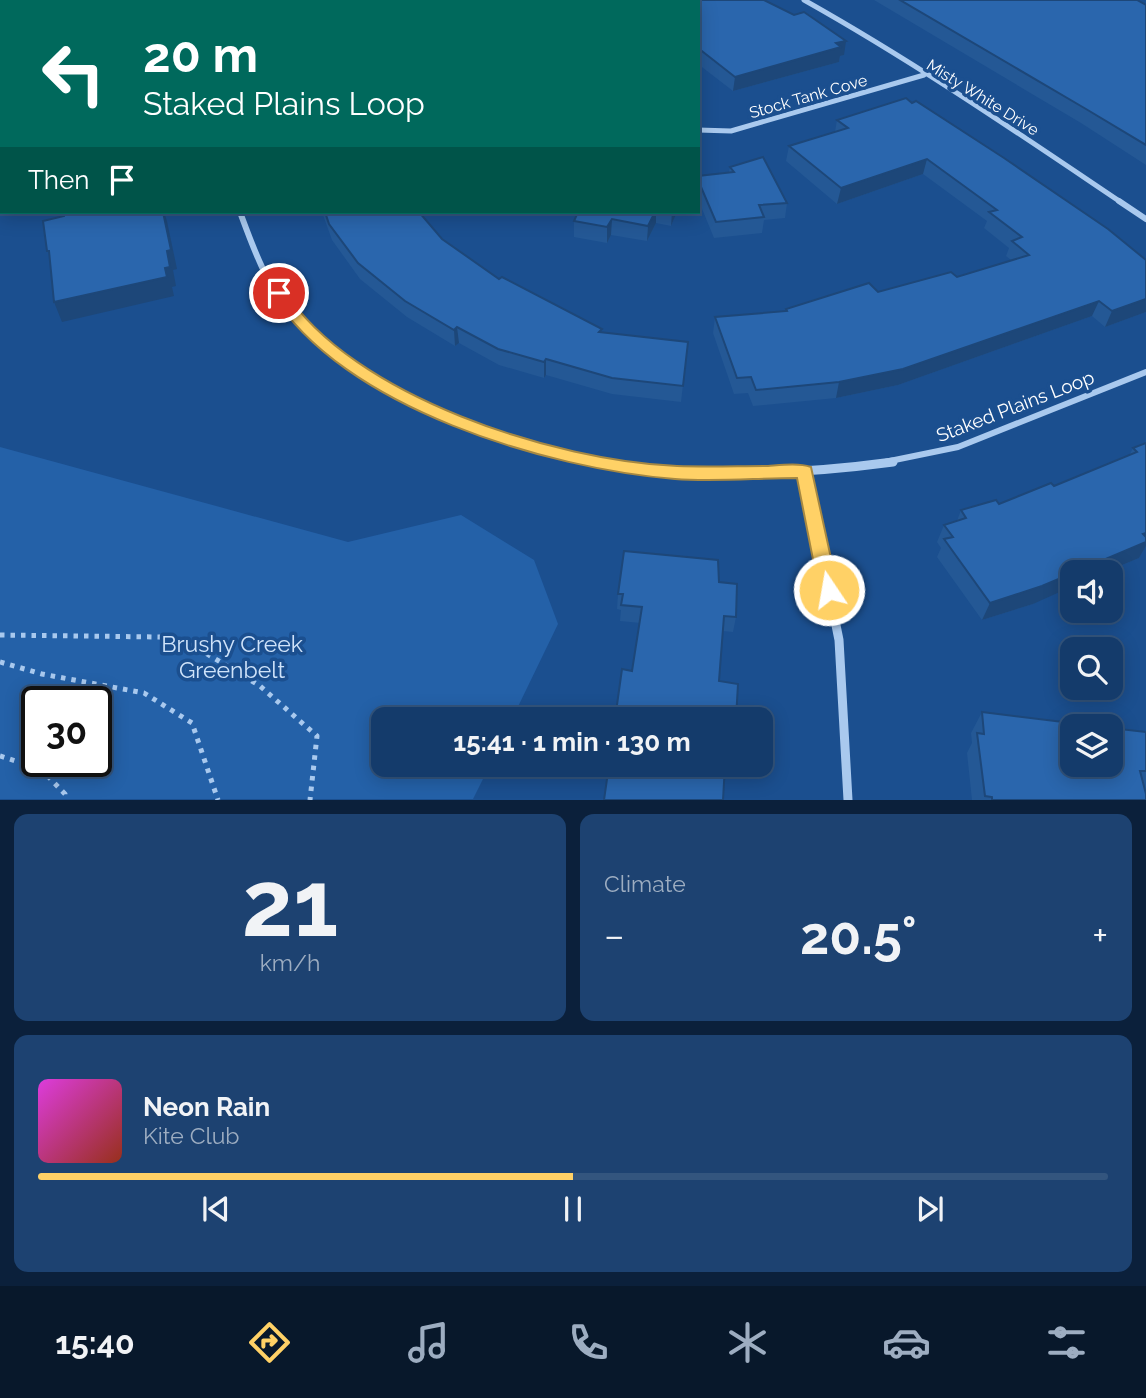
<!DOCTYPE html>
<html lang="en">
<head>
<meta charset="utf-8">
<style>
  body { margin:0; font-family:Raleway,sans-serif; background:#1d4271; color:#f1f3f6; height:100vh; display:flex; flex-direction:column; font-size:26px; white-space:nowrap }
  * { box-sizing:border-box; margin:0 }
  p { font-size:23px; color:#9dadc1 }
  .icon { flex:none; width:38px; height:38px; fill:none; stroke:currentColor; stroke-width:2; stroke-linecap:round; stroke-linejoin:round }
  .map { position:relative; height:800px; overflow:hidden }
  .side { display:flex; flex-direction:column; gap:14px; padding:14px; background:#0b203b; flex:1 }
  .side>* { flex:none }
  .guide { position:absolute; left:0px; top:0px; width:700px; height:214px; box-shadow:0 4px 18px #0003,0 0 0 2px #33557e; background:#00695c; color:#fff; overflow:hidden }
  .controls { position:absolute; left:1060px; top:560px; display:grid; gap:14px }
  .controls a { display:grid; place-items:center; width:63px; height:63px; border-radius:14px; background:#143b6b; box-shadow:0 4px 18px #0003,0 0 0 2px #33557e; font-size:35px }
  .speed { position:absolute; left:21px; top:686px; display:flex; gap:14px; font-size:35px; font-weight:700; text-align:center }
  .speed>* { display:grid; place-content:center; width:91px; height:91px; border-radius:50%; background:#143b6b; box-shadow:0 4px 18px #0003,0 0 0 2px #33557e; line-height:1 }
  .speed .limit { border:4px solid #111; border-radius:10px; background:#fff; color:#111 }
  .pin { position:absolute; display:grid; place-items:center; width:60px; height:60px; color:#fff; margin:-30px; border:4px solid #fff; border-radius:50%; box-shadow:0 2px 7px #0007 }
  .me { position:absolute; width:77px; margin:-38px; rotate:348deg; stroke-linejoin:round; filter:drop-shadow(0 0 5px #0008) }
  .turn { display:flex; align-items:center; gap:24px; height:147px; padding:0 28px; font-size:32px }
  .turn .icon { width:91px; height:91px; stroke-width:2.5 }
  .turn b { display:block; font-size:49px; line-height:60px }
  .then { display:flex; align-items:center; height:66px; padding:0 28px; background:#0003; gap:14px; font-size:26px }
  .big { font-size:52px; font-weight:700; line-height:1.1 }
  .side .tile { flex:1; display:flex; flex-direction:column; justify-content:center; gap:10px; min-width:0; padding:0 24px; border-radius:14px; background:#1d4271 }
  .side .dial { align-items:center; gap:0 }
  .dial b { font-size:91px; line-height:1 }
  .song { display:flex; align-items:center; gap:21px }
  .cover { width:84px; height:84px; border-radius:10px; background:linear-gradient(135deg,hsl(300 70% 55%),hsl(10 70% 35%)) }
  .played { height:7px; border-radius:4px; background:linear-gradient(90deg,#ffd166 50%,#33557e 50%) }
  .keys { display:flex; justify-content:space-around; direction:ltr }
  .heat { display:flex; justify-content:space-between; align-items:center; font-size:38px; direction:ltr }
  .side .tiles { flex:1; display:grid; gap:14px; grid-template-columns:1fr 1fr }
  .tile:last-child { grid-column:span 2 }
  .trip { position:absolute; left:371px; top:707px; width:402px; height:70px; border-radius:14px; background:#143b6b; box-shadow:0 4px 18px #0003,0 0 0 2px #33557e; font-weight:700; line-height:70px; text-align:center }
  .tabs { display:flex; height:112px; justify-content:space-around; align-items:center; background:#08182b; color:#9dadc1 }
  .tabs .icon { width:49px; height:49px }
  .tabs .active { color:#ffd166 }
  .tabs b { font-size:32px; color:#f1f3f6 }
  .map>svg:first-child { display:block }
  .green { fill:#2461a8; fill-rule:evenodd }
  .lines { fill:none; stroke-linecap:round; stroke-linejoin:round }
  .path { stroke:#a9c9ee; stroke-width:5; stroke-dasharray:4.5 6; stroke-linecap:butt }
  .street-far2 { stroke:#a9c9ee; stroke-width:5 }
  .street-far1 { stroke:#a9c9ee; stroke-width:6 }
  .street { stroke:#a9c9ee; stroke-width:9 }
  .wall { fill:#245895 }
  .shaded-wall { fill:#1d4779 }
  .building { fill:#2a66ad; stroke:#1d4779; stroke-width:2 }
  .route { fill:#ffd166; stroke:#a68842; stroke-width:2 }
  .labels { text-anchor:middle; stroke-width:7; stroke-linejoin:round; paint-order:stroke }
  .far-street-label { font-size:16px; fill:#fff; stroke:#1b4f8f }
  .street-label { font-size:19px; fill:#fff; stroke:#1b4f8f }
  .near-park-label { font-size:23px; fill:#cfe3fa; stroke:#1b4f8f }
</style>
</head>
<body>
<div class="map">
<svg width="1146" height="800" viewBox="0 0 1146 800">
  <rect width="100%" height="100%" fill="#1b4f8f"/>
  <path class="green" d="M0 447 348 542 461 515 534 560 558 624 512 719H383V765H490L473 799H0ZM37 702H96V761H37Z"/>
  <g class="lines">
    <g class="path">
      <polyline points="0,635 160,637 194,646 260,686 317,736 310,800"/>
      <polyline points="0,662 42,674 144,693 192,723 218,800"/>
      <polyline points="0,756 41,769 65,794 65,800"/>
    </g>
    <g class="street-far2">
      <path d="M804 0C913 61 1018 133 1122 203"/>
      <polyline points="325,2 328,0"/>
      <polyline points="698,130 731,131 924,75"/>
    </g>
    <g class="street-far1">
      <polyline points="1119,201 1146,219"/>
      <path d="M240 212C253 247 266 284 290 312 362 397 504 445 610 463"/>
      <polyline points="880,463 958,447 1146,372"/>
    </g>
    <g class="street">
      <path d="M600 462C697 479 796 475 893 462"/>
      <polyline points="805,472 839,640 848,800"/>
    </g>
  </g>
  <g class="wall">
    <polygon points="630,0 764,0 844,55 840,56 839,62 733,91 698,64 698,2 634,2"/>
    <polygon points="874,0 1137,0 1146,5 1146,165 1081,123"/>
    <polygon points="906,98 1146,260 1146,312 1105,327 1092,316 898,385 836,398 753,406 748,393 734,394 713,333 715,317 785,311 786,309 957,277 1011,260 1006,256 1009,248 984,228 987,221 923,174 837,204 786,161 789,146 835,132 837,120"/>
    <polygon points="730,167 787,203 785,218 764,220 762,233 714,238 698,199 698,176 729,172"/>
    <polygon points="322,212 419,212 442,239 499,279 602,329 601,332 688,342 681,402 612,394 546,375 544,378 499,365 459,343 455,346 407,317 360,279 332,240"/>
    <polygon points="578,212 677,212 671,226 656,223 647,241 611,235 607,243 574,237 574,221"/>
    <polygon points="1146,443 1146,546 1139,558 1105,572 1073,572 1033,604 982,620 937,557 941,548 937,542 944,525 957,521 961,510 999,504 1054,486 1129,456 1133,448"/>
    <polygon points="719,582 736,617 733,632 620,621 621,610 617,609 618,594"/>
    <polygon points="982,712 1146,732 1146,800 972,800 967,753 972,743 971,733"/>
  </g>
  <g class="shaded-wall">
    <polygon points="234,0 256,0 253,2 235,2"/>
    <polygon points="496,0 518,0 515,2 493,2"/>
    <polygon points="846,41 844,55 840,56 839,62 733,91 735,77"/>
    <polygon points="2,57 2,112 0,115 0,72"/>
    <polygon points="927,159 923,174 837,204 841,188"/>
    <polygon points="163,212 164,212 167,221 177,269 173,270 176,286 172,287 174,296 62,322 54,302 165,268"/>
    <polygon points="655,212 656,212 656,223 647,241 648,226"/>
    <polygon points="672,212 677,212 671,226"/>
    <polygon points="612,219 611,235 607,243 607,227"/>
    <polygon points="1146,299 1146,312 1105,327 1112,311"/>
    <polygon points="1099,301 1092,316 898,385 836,398 839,382"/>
    <polygon points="457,327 459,343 455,346 454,330"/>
    <polygon points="546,359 546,375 544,378 544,362"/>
    <polygon points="1146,533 1146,546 1139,558 1105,572 1075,572"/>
    <polygon points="1073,573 1073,586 1033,604 982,620 990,603"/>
  </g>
  <g class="building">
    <polygon points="20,0 227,0 225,2 18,2"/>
    <polygon points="384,0 496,0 493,2 381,2"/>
    <polygon points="660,0 764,0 794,15 804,12 846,41 836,43 841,47 735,77 698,48 698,2 664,2"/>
    <polygon points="900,0 1137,0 1146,5 1146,145 1086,109"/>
    <polygon points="2,14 2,57 0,72 0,16"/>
    <polygon points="906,98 912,103 916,101 1004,158 1108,229 1146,260 1146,299 1112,311 1099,301 903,369 839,382 756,390 751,377 737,378 715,317 787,311 786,309 869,283 878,292 951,272 957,277 1029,255 1012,241 1022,237 989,212 997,210 927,159 841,188 789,146 848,128 837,120"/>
    <polygon points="763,157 787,203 759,205 764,217 716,222 698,180 698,176 734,172 730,167"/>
    <polygon points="64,212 163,212 171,250 167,251 170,267 165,268 167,277 54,302 49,251 47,251 43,221 64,216"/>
    <polygon points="325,212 419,212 442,239 499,279 502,277 602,329 599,332 688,342 683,386 612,378 546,359 544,362 498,349 457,327 454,330 405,301 358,263 329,224"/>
    <polygon points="578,212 655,212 648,226 612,219 607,227 574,221"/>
    <polygon points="1146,443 1146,533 1143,534 1146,537 1146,542 1075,572 1073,572 1073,573 1042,586 990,603 944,539 953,537 944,525 966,518 961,510 996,500 999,504 1051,483 1054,486 1137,452 1133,448"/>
    <polygon points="624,551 718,560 719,582 737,584 736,617 724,616 719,681 738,684 736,719 615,719 622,669 632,671 642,607 621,605 623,594 618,594"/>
    <polygon points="982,712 1096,726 1073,726 1073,765 1111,765 1111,728 1146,732 1146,771 1140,771 1146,794 1146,800 992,800 992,797 985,796 977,733 984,734"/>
    <polygon points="609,765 725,765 723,800 604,800"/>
  </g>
  <path class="route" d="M279 289 284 290C352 397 556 461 677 466 707 467 738 466 768 466 782 465 798 463 811 467L838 590 835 596 829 598 822 596 819 590 797 478C757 478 715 482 675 479 549 469 341 408 272 293Z"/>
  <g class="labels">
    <g class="far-street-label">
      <text transform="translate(808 96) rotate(-16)" y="6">Stock Tank Cove</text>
      <text transform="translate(983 97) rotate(32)" y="6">Misty White Drive</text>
    </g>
    <g class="street-label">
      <text transform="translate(1015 406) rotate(-21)" y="7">Staked Plains Loop</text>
    </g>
    <g class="near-park-label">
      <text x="232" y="652">Brushy Creek<tspan x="232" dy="26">Greenbelt</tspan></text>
    </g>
  </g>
</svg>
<div class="controls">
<a><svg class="icon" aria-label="sound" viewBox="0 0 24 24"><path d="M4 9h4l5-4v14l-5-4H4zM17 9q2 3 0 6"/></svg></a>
<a><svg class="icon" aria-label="search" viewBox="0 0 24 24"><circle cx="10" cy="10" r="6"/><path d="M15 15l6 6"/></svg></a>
<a><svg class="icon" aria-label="layers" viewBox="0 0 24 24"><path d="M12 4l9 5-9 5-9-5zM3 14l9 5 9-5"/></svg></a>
</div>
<div class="speed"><div class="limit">30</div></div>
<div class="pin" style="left:279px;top:293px;background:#d93025"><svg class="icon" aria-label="arrive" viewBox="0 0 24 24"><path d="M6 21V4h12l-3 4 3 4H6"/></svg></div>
<svg class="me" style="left:829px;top:590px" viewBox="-20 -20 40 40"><circle r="17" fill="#ffd166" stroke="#fff" stroke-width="3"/><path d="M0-11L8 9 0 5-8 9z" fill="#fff"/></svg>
<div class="trip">15:41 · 1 min · 130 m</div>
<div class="guide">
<div class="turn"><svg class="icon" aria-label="left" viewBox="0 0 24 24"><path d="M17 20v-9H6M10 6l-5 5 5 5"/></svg><div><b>20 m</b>Staked Plains Loop</div></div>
<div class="then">Then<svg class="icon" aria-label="arrive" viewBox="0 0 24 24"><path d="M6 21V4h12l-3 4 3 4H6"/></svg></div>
</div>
</div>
<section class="side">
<div class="tiles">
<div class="tile dial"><b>21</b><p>km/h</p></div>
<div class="tile"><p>Climate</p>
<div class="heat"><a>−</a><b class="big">20.5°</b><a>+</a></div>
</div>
<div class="tile">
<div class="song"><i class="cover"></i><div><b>Neon Rain</b><p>Kite Club</p></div></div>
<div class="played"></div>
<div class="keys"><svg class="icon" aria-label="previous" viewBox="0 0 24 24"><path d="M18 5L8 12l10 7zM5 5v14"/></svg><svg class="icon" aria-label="pause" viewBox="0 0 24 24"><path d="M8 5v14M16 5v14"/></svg><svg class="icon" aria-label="next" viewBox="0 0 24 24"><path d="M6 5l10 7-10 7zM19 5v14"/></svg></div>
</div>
</div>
</section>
<nav class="tabs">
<b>15:40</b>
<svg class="icon active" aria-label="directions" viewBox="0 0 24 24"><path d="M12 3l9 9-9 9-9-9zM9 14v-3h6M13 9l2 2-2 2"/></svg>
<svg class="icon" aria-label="music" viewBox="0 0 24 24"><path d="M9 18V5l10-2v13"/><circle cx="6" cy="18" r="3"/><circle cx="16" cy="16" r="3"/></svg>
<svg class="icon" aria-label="phone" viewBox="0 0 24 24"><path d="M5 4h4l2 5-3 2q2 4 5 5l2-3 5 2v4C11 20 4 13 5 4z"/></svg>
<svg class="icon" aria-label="climate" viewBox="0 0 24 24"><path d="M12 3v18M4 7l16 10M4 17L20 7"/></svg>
<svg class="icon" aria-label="car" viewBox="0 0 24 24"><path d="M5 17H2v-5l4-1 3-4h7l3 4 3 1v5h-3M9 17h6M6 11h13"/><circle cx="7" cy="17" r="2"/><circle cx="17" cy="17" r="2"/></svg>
<svg class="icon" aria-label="filters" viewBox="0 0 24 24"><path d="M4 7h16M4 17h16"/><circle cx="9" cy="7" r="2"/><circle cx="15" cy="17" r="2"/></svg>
</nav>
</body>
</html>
